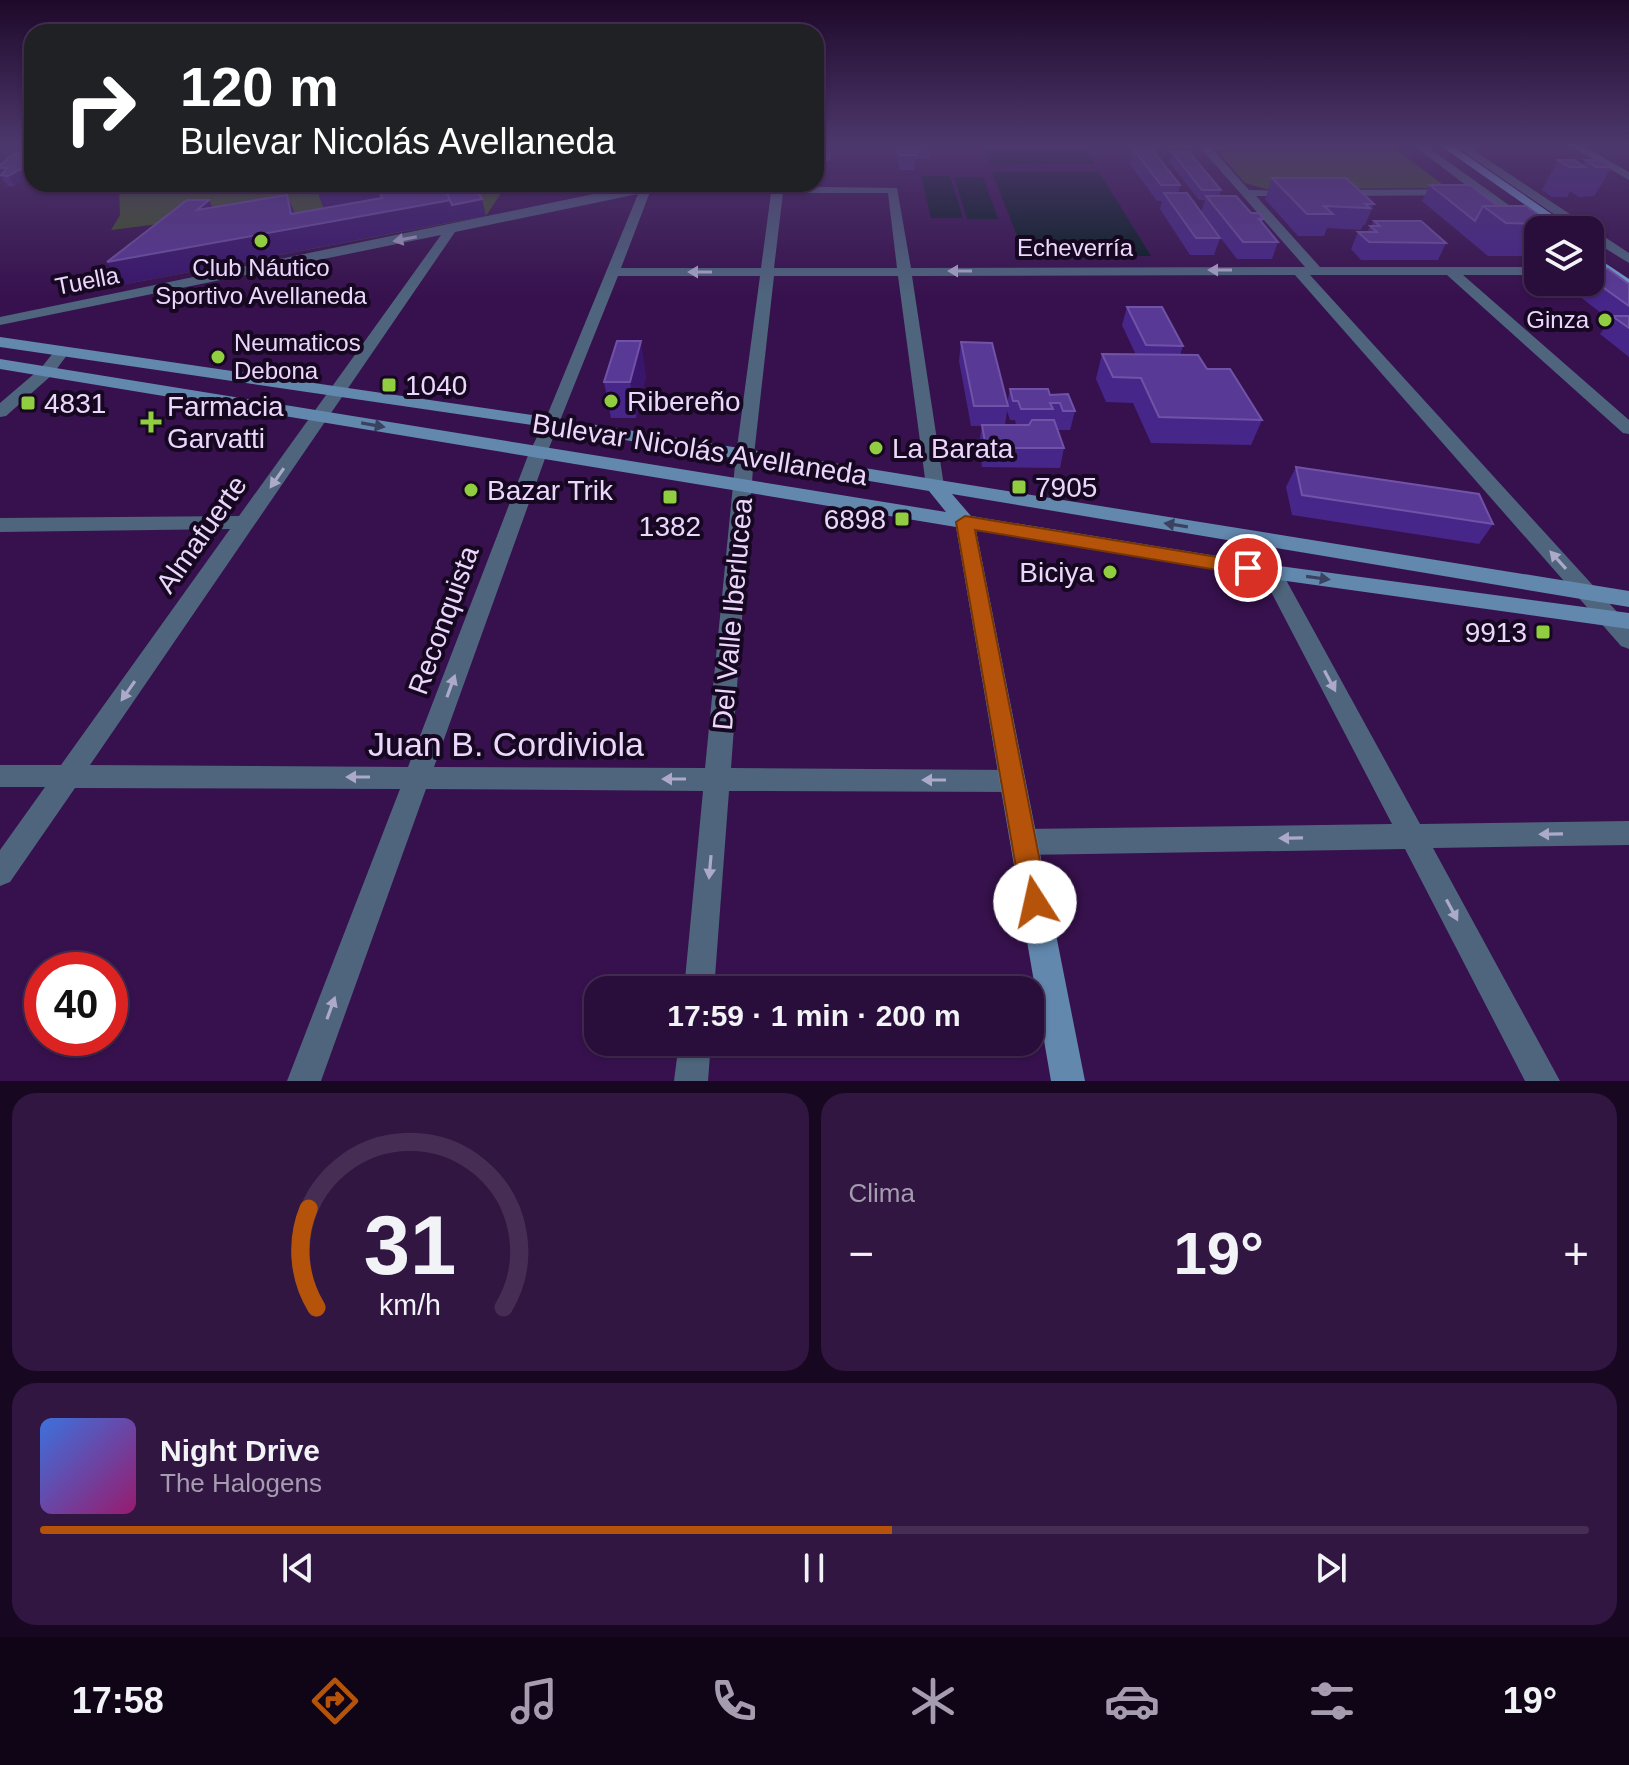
<!DOCTYPE html>
<html lang="es">
<head>
<meta charset="utf-8">
<style>
  body { margin:0; font-family:Arial,sans-serif; background:#311642; color:#f1f3f6; height:100vh; display:flex; flex-direction:column; font-size:30px; white-space:nowrap }
  * { box-sizing:border-box; margin:0 }
  p { font-size:26px; color:#a59caf }
  .icon { flex:none; width:44px; height:44px; fill:none; stroke:currentColor; stroke-width:2; stroke-linecap:round; stroke-linejoin:round }
  .map { position:relative; height:1081px; overflow:hidden }
  .side { display:flex; flex-direction:column; gap:12px; padding:12px; background:#170720; flex:1 }
  .side>* { flex:none }
  .guide { position:absolute; left:24px; top:24px; width:800px; height:168px; border-radius:24px; box-shadow:0 2px 6px #0004,0 0 0 2px #452d54; background:#202124; color:#fff; overflow:hidden }
  .buttons { position:absolute; left:1524px; top:216px; display:grid; gap:16px }
  .buttons a { display:grid; place-items:center; width:80px; height:80px; border-radius:16px; background:#290d3a; box-shadow:0 2px 6px #0004,0 0 0 2px #452d54; font-size:40px }
  .speed { position:absolute; left:24px; top:952px; display:flex; gap:16px; font-size:40px; font-weight:700; text-align:center }
  .speed>* { display:grid; place-content:center; width:104px; height:104px; border-radius:50%; background:#290d3a; box-shadow:0 2px 6px #0004,0 0 0 2px #452d54; line-height:1 }
  .speed .limit { border:12px solid #d22; background:#fff; color:#111 }
  .pin { position:absolute; display:grid; place-items:center; width:68px; height:68px; color:#fff; margin:-34px; border:4px solid #fff; border-radius:50%; box-shadow:0 2px 8px #0007 }
  .me { position:absolute; width:88px; margin:-44px; rotate:350deg; stroke-linejoin:round; filter:drop-shadow(0 0 6px #0008) }
  .turn { display:flex; align-items:center; gap:28px; height:168px; padding:0 24px; font-size:36px }
  .turn .icon { width:104px; height:104px; stroke-width:2.5 }
  .turn b { display:block; font-size:56px; line-height:68px }
  .big { font-size:60px; font-weight:700; line-height:1.1 }
  .side .card { flex:1; display:flex; flex-direction:column; justify-content:center; gap:12px; min-width:0; padding:0 28px; border-radius:24px; background:#311642 }
  .side .dial { align-items:center; gap:0 }
  .dial svg { height:208px; overflow:visible; fill:none; stroke:#452d54; stroke-width:7; stroke-linecap:round; text-anchor:middle }
  .dial text { fill:#f1f3f6; stroke:none }
  .song { display:flex; align-items:center; gap:24px }
  .cover { width:96px; height:96px; border-radius:12px; background:linear-gradient(135deg,hsl(220 70% 55%),hsl(320 70% 35%)) }
  .played { height:8px; border-radius:4px; background:linear-gradient(90deg,#b45309 55%,#452d54 55%) }
  .keys { display:flex; justify-content:space-around; direction:ltr }
  .heat { display:flex; justify-content:space-between; align-items:center; font-size:44px; direction:ltr }
  .side .tiles { flex:1; display:grid; gap:12px; grid-template-columns:1fr 1fr }
  .card:last-child { grid-column:span 2 }
  .trip { position:absolute; left:584px; top:976px; width:460px; height:80px; border-radius:24px; background:#290d3a; box-shadow:0 2px 6px #0004,0 0 0 2px #452d54; font-weight:700; line-height:80px; text-align:center }
  .menu { display:flex; height:128px; justify-content:space-around; align-items:center; background:#100517; color:#a59caf }
  .menu .icon { width:56px; height:56px }
  .menu .on { color:#b45309 }
  .menu b { font-size:36px; color:#f1f3f6 }
  .map>svg:first-child { display:block }
  .green { fill:#3d571f }
  .water { fill:#031d1b }
  .lines { fill:none; stroke-linecap:round; stroke-linejoin:round }
  .street { fill:#4e657d; fill-rule:evenodd }
  .secondary { fill:#6288ae; fill-rule:evenodd }
  .primary { fill:#72a2d4; fill-rule:evenodd }
  .wall { fill:#47268a; fill-rule:evenodd }
  .shaded-wall { fill:#39166c }
  .building { fill:#593996; stroke:#7052a6; stroke-width:2 }
  .oneway { fill:#aca9c9 }
  .oneway2 { fill:#394260 }
  .route { fill:#b45309; stroke:#753606; stroke-width:2 }
  .poi-dot { fill:#90cd40; stroke:#170821; stroke-width:3 }
  .labels { text-anchor:middle; stroke-width:8; stroke-linejoin:round; paint-order:stroke }
  .far-street-label { font-size:24px; fill:#ebd7fc; stroke:#170821 }
  .far-poi-label { font-size:24px; fill:#ebd7fc; stroke:#170821 }
  .poi-label { font-size:28px; fill:#ebd7fc; stroke:#170821; text-anchor:start }
  .street-label { font-size:28px; fill:#ebd7fc; stroke:#170821 }
  .near-street-label { font-size:34px; fill:#ebd7fc; stroke:#170821 }
</style>
</head>
<body>
<div class="map">
<svg width="1629" height="1081" viewBox="0 0 1629 1081">
  <rect width="100%" height="100%" fill="#37114d"/>
  <g class="green">
    <polygon points="1213,146 1392,146 1442,184 1437,188 1266,189 1245,183"/>
    <polygon points="124,184 507,184 486,216 121,285 199,219 111,230 120,215 119,188"/>
  </g>
  <g class="water">
    <polygon points="982,146 1083,146 1095,164 990,165"/>
    <polygon points="992,172 1099,172 1151,256 1025,256"/>
    <polygon points="921,176 950,176 963,218 931,218"/>
    <polygon points="954,177 983,177 998,219 967,219"/>
  </g>
  <g class="lines">
    <g class="street">
      <polygon points="820,146 830,146 831,159 816,168 816,160 821,158"/>
      <path d="M1199 146H1210L1249 190 1298 191V195L1294 196H1256L1320 267H1538V275H1463L1629 420V434L1623 433 1447 275H1310L1629 625V649L1621 646 1295 275 912 276 944 486 935 492 926 486 898 276H774L754 455 731 768 1012 770 1021 773 1025 781 1021 789 1012 792 729 791 714 990H684L703 791 426 789 321 1081H287L400 789 75 788 10 882 0 886V850L45 787H0V765H61L230 529 0 532V518L239 516 441 235 0 325V317L642 184 897 188 911 268 1305 267ZM650 192 771 193 761 268H621ZM783 193H888L897 268H774ZM638 194 544 423 529 453 408 767 90 765 455 232ZM618 276H760L736 455 705 768 434 767 547 453Z"/>
      <polygon points="1414,146 1426,146 1544,230 1538,230 1538,235 1534,234 1481,195 1334,196 1328,193 1334,190 1471,189"/>
      <polygon points="1455,146 1467,146 1629,253 1629,263 1590,239 1590,230 1577,230"/>
      <polygon points="1570,146 1583,146 1629,172 1629,180"/>
      <polygon points="62,346 70,351 53,374 6,416 0,417 0,403 41,368 57,348"/>
      <polygon points="1253,531 1263,538 1420,824 1629,821 1629,845 1433,848 1560,1081 1525,1081 1405,849 1024,855 1014,851 1010,842 1014,833 1024,829 1392,824 1243,538"/>
      <polygon points="679,1042 711,1042 708,1081 674,1081"/>
    </g>
    <polygon class="secondary" points="0,337 553,418 1629,591 1629,607 952,494 971,516 1272,565 1629,613 1629,629 1272,579 976,530 1085,1081 1051,1081 956,527 0,369 0,359 946,512 929,491 553,428 0,347"/>
    <g class="primary">
      <polygon points="1441,146 1453,146 1575,230 1561,230"/>
      <polygon points="1590,253 1629,279 1629,289 1590,263"/>
    </g>
  </g>
  <g class="wall">
    <polygon points="895,146 931,146 930,159 915,159 914,170 899,170"/>
    <polygon points="1133,149 1180,185 1178,193 1220,238 1214,255 1190,255 1160,209 1162,201 1157,201 1130,164"/>
    <polygon points="1172,152 1221,190 1219,196 1264,219 1262,223 1278,242 1272,259 1237,259 1201,212 1205,200 1199,200 1170,163"/>
    <polygon points="13,154 15,186 8,186 0,176 0,165"/>
    <polygon points="1558,160 1582,165 1585,160 1612,167 1594,196 1579,197 1570,191 1567,197 1552,197 1542,190"/>
    <polygon points="1272,178 1374,204 1365,225 1363,225 1361,230 1327,228 1324,236 1298,236 1265,199"/>
    <polygon points="1430,185 1498,206 1551,224 1547,230 1538,230 1538,246 1532,256 1488,256 1422,201"/>
    <polygon points="1374,221 1446,243 1438,260 1361,260 1351,249 1358,232 1367,232"/>
    <polygon points="1590,265 1629,284 1629,357 1600,334 1610,320 1561,282 1590,282"/>
    <polygon points="1127,307 1183,346 1180,355 1207,369 1262,420 1251,445 1151,443 1133,403 1106,402 1096,379 1102,354 1136,355 1122,325"/>
    <path d="M961 342 1007 404 1010 389 1050 395 1075 411 1070 430H1058L1055 422 1064 448 1060 468 982 467 979 444 982 426H971L959 361ZM1007 411 1010 420H1015L1016 425H1005Z"/>
    <polygon points="646,376 636,418 611,418 604,382"/>
    <polygon points="1296,467 1493,524 1479,544 1292,515 1286,487"/>
  </g>
  <g class="shaded-wall">
    <polygon points="32,157 32,176 15,186 8,176 1,175 4,179 2,179 0,176 0,168"/>
    <polygon points="370,184 376,184 382,199 324,210 318,193"/>
    <polygon points="287,195 296,216 451,200 457,221 121,285 107,262 291,214"/>
    <polygon points="482,199 486,216 457,221 452,205"/>
    <polygon points="209,200 219,222 197,210"/>
    <polygon points="641,341 646,376 636,418 630,382"/>
  </g>
  <g class="building">
    <polygon points="898,146 914,146 916,155 900,155"/>
    <polygon points="1151,148 1180,185 1161,185 1133,149"/>
    <polygon points="32,152 32,157 26,166 8,176 1,175 7,168 0,168 0,165 13,154"/>
    <polygon points="1172,152 1189,152 1221,190 1202,190"/>
    <polygon points="1558,160 1574,160 1585,167 1569,167"/>
    <polygon points="1585,160 1601,160 1612,167 1596,167"/>
    <polygon points="1272,178 1346,178 1374,204 1365,204 1370,208 1324,206 1333,214 1307,214"/>
    <polygon points="314,184 370,184 318,193"/>
    <polygon points="377,184 443,184 451,200 107,262 187,200 209,200 197,210 287,195 291,214 382,198"/>
    <polygon points="443,184 473,184 482,199 452,205"/>
    <polygon points="1430,185 1470,185 1498,206 1483,206 1475,221"/>
    <polygon points="1164,193 1187,193 1220,238 1196,238"/>
    <polygon points="1206,196 1236,196 1251,213 1259,213 1264,219 1259,219 1278,242 1243,242"/>
    <polygon points="1483,206 1526,206 1551,224 1506,223"/>
    <polygon points="1374,221 1421,221 1446,243 1369,242 1358,232 1377,232 1370,226 1380,226"/>
    <polygon points="1590,265 1608,269 1629,284 1629,306 1590,278"/>
    <polygon points="1127,307 1162,307 1183,346 1146,345"/>
    <polygon points="1612,316 1629,316 1629,328"/>
    <polygon points="617,341 641,341 630,382 604,382"/>
    <polygon points="961,342 992,343 1008,406 974,406"/>
    <polygon points="1102,354 1198,355 1207,369 1230,369 1262,420 1159,417 1141,378 1113,377"/>
    <polygon points="1010,389 1048,389 1050,395 1068,394 1075,411 1063,411 1060,403 1050,403 1053,409 1021,409 1018,401 1013,401"/>
    <polygon points="1032,420 1054,420 1064,448 986,448 982,425 1029,425"/>
    <polygon points="1296,467 1479,494 1493,524 1302,495"/>
  </g>
  <defs><path id="oneway-solid" d="M-6-.8H1V-3.2L6.5 0L1 3.2V.8H-6Z" transform="scale(2)"/></defs>
  <g class="oneway">
    <use href="#oneway-solid" transform="translate(405 239) rotate(169)"/>
    <use href="#oneway-solid" transform="translate(1220 270) rotate(180)"/>
    <use href="#oneway-solid" transform="translate(960 271) rotate(180)"/>
    <use href="#oneway-solid" transform="translate(700 272) rotate(180)"/>
    <use href="#oneway-solid" transform="translate(277 478) rotate(125)"/>
    <use href="#oneway-solid" transform="translate(1558 560) rotate(-132)"/>
    <use href="#oneway-solid" transform="translate(1330 681) rotate(62)"/>
    <use href="#oneway-solid" transform="translate(451 686) rotate(-70)"/>
    <use href="#oneway-solid" transform="translate(128 691) rotate(125)"/>
    <use href="#oneway-solid" transform="translate(358 777) rotate(-180)"/>
    <use href="#oneway-solid" transform="translate(674 779) rotate(-180)"/>
    <use href="#oneway-solid" transform="translate(934 780) rotate(-180)"/>
    <use href="#oneway-solid" transform="translate(1551 834) rotate(179)"/>
    <use href="#oneway-solid" transform="translate(1291 838) rotate(179)"/>
    <use href="#oneway-solid" transform="translate(710 867) rotate(95)"/>
    <use href="#oneway-solid" transform="translate(1452 910) rotate(62)"/>
    <use href="#oneway-solid" transform="translate(331 1008) rotate(-70)"/>
  </g>
  <g class="oneway2">
    <use href="#oneway-solid" transform="translate(373 425) rotate(10)"/>
    <use href="#oneway-solid" transform="translate(1176 525) rotate(-171)"/>
    <use href="#oneway-solid" transform="translate(1318 578) rotate(8)"/>
  </g>
  <linearGradient id="sky" x2="0" y2="1"><stop stop-color="#1e092a"/><stop offset="0.49" stop-color="#4d386d"/><stop offset="1" stop-color="#4d386d" stop-opacity="0"/></linearGradient>
  <rect width="1629" height="297" fill="url(#sky)"/>
  <polygon class="route" points="965,516 1248,562 1257,568 1248,575 975,530 1048,902 1044,911 1035,915 1025,911 1022,902 956,522"/>
  <g class="poi-dot">
    <circle cx="261" cy="241" r="8"/>
    <circle cx="1605" cy="320" r="8"/>
    <circle cx="218" cy="357" r="8"/>
    <rect x="381" y="377" width="16" height="16" rx="4"/>
    <circle cx="611" cy="401" r="8"/>
    <rect x="20" y="395" width="16" height="16" rx="4"/>
    <path d="M147 410h8v8h8v8h-8v8h-8v-8h-8v-8h8z"/>
    <circle cx="876" cy="448" r="8"/>
    <rect x="1011" y="479" width="16" height="16" rx="4"/>
    <circle cx="471" cy="490" r="8"/>
    <rect x="662" y="489" width="16" height="16" rx="4"/>
    <rect x="894" y="511" width="16" height="16" rx="4"/>
    <circle cx="1110" cy="572" r="8"/>
    <rect x="1535" y="624" width="16" height="16" rx="4"/>
  </g>
  <g class="labels">
    <g class="far-street-label">
      <text x="1075" y="256">Echeverría</text>
      <text transform="translate(87 281) rotate(-11)" y="8">Tuella</text>
    </g>
    <g class="far-poi-label">
      <text x="261" y="276">Club Náutico<tspan x="261" dy="28">Sportivo Avellaneda</tspan></text>
      <text x="1589" y="328" text-anchor="end">Ginza</text>
      <text x="234" y="351" text-anchor="start">Neumaticos<tspan x="234" dy="28">Debona</tspan></text>
    </g>
    <g class="poi-label">
      <text x="405" y="395">1040</text>
      <text x="627" y="411">Ribereño</text>
      <text x="44" y="413">4831</text>
      <text x="167" y="416">Farmacia<tspan x="167" dy="32">Garvatti</tspan></text>
      <text x="892" y="458">La Barata</text>
      <text x="1035" y="497">7905</text>
      <text x="487" y="500">Bazar Trik</text>
      <text x="886" y="529" text-anchor="end">6898</text>
      <text x="670" y="536" text-anchor="middle">1382</text>
      <text x="1094" y="582" text-anchor="end">Biciya</text>
      <text x="1527" y="642" text-anchor="end">9913</text>
    </g>
    <g class="street-label">
      <text transform="translate(700 449) rotate(9)" y="10">Bulevar Nicolás Avellaneda</text>
      <text transform="translate(201 534) rotate(-55)" y="10">Almafuerte</text>
      <text transform="translate(732 614) rotate(-85)" y="10">Del Valle Iberlucea</text>
      <text transform="translate(443 620) rotate(-70)" y="10">Reconquista</text>
    </g>
    <g class="near-street-label">
      <text x="506" y="756">Juan B. Cordiviola</text>
    </g>
  </g>
</svg>
<div class="buttons">
<a><svg class="icon" aria-label="layers" viewBox="0 0 24 24"><path d="M12 4l9 5-9 5-9-5zM3 14l9 5 9-5"/></svg></a>
</div>
<div class="speed"><div class="limit">40</div></div>
<div class="pin" style="left:1248px;top:568px;background:#d93025"><svg class="icon" aria-label="arrive" viewBox="0 0 24 24"><path d="M6 21V4h12l-3 4 3 4H6"/></svg></div>
<svg class="me" style="left:1035px;top:902px" viewBox="-20 -20 40 40"><circle r="19" fill="#fff"/><path d="M0-13L10 11 0 6-10 11z" fill="#b45309"/></svg>
<div class="trip">17:59 · 1 min · 200 m</div>
<div class="guide">
<div class="turn"><svg class="icon" aria-label="right" viewBox="0 0 24 24"><path d="M7 20v-9h11M14 6l5 5-5 5"/></svg><div><b>120 m</b>Bulevar Nicolás Avellaneda</div></div>
</div>
</div>
<section class="side">
<div class="tiles">
<div class="card dial"><svg viewBox="0 0 100 80">
<path d="M14 69A42 42 0 1 1 86 69"/>
<path d="M14 69A42 42 0 0 1 11 31" stroke="#b45309"/>
<text x="50" y="56" font-size="32" font-weight="700">31</text>
<text x="50" y="72" font-size="11">km/h</text>
</svg></div>
<div class="card"><p>Clima</p>
<div class="heat"><a>−</a><b class="big">19°</b><a>+</a></div>
</div>
<div class="card">
<div class="song"><i class="cover"></i><div><b>Night Drive</b><p>The Halogens</p></div></div>
<div class="played"></div>
<div class="keys"><svg class="icon" aria-label="previous" viewBox="0 0 24 24"><path d="M18 5L8 12l10 7zM5 5v14"/></svg><svg class="icon" aria-label="pause" viewBox="0 0 24 24"><path d="M8 5v14M16 5v14"/></svg><svg class="icon" aria-label="next" viewBox="0 0 24 24"><path d="M6 5l10 7-10 7zM19 5v14"/></svg></div>
</div>
</div>
</section>
<nav class="menu">
<b>17:58</b>
<svg class="icon on" aria-label="directions" viewBox="0 0 24 24"><path d="M12 3l9 9-9 9-9-9zM9 14v-3h6M13 9l2 2-2 2"/></svg>
<svg class="icon" aria-label="music" viewBox="0 0 24 24"><path d="M9 18V5l10-2v13"/><circle cx="6" cy="18" r="3"/><circle cx="16" cy="16" r="3"/></svg>
<svg class="icon" aria-label="phone" viewBox="0 0 24 24"><path d="M5 4h4l2 5-3 2q2 4 5 5l2-3 5 2v4C11 20 4 13 5 4z"/></svg>
<svg class="icon" aria-label="climate" viewBox="0 0 24 24"><path d="M12 3v18M4 7l16 10M4 17L20 7"/></svg>
<svg class="icon" aria-label="car" viewBox="0 0 24 24"><path d="M5 17H2v-5l4-1 3-4h7l3 4 3 1v5h-3M9 17h6M6 11h13"/><circle cx="7" cy="17" r="2"/><circle cx="17" cy="17" r="2"/></svg>
<svg class="icon" aria-label="filters" viewBox="0 0 24 24"><path d="M4 7h16M4 17h16"/><circle cx="9" cy="7" r="2"/><circle cx="15" cy="17" r="2"/></svg>
<b>19°</b>
</nav>
</body>
</html>
